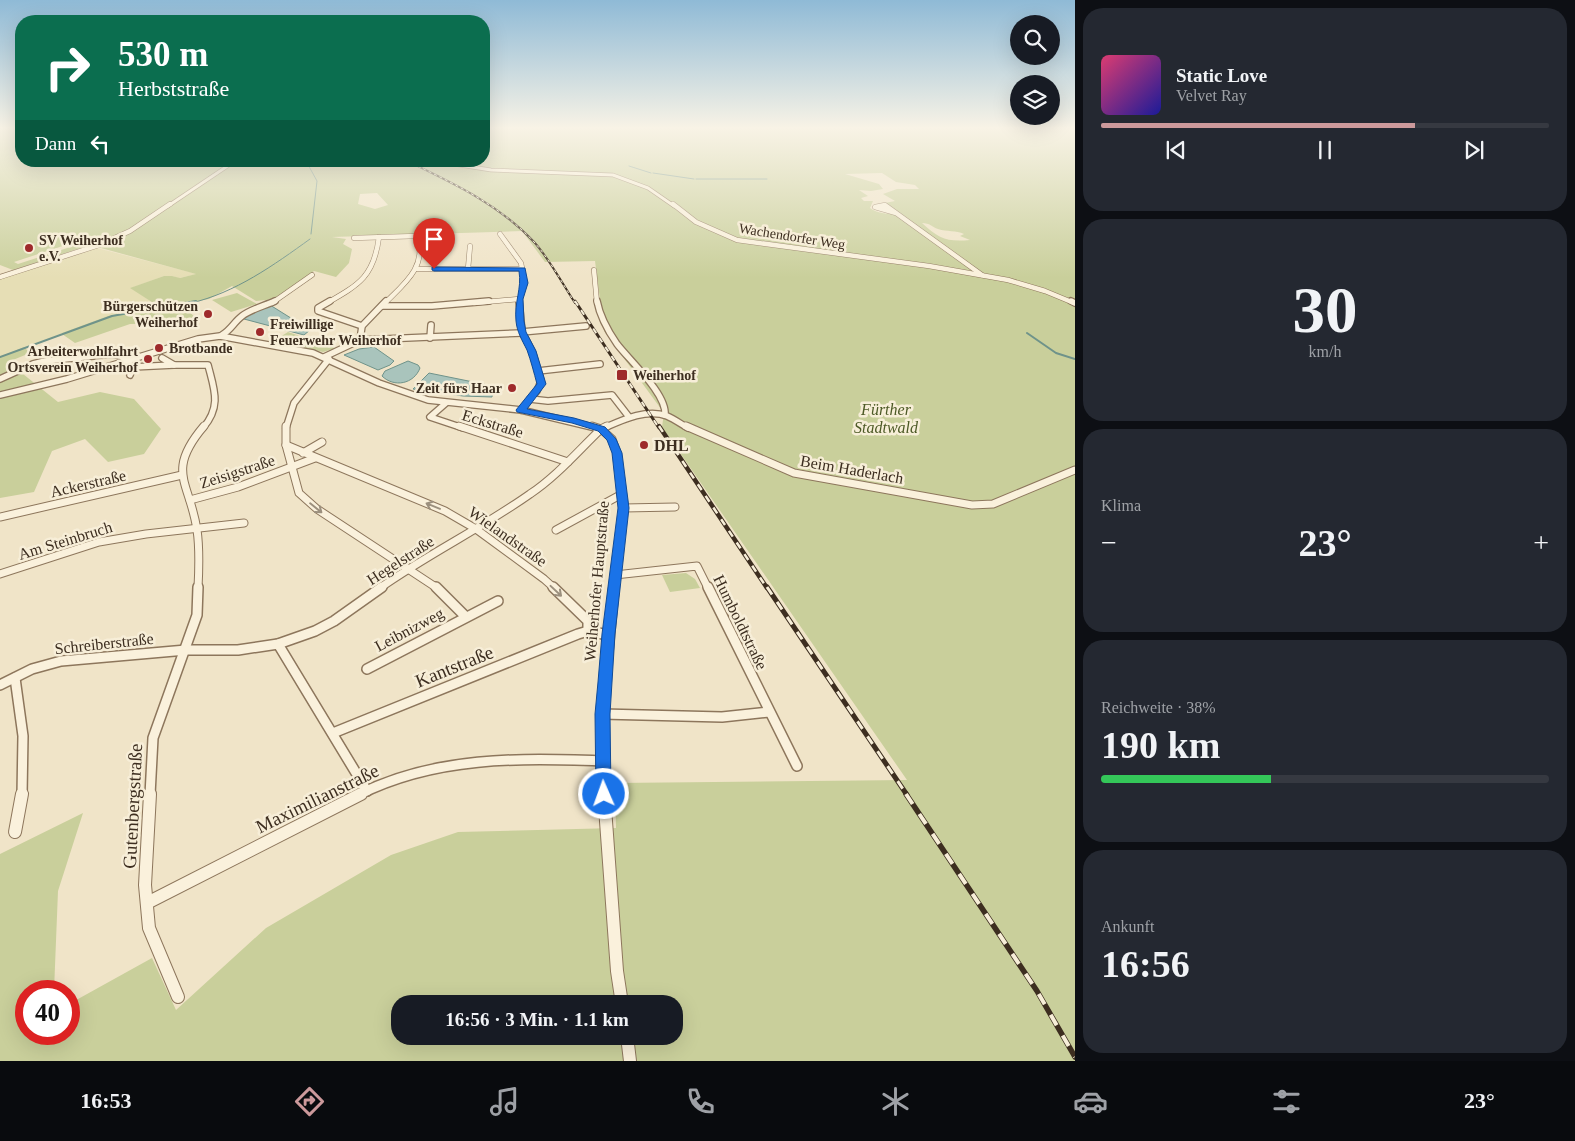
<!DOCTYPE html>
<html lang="de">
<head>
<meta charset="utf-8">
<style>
  body { margin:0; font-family:"Times New Roman",serif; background:#242831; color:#f1f3f6; height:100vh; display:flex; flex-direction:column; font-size:19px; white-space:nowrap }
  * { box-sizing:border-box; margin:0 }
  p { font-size:16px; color:#9ea1a6 }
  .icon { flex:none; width:28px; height:28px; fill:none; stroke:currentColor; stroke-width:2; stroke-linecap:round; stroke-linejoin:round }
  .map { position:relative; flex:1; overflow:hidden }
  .panel { display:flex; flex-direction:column; gap:8px; padding:8px; background:#0d0f14; width:500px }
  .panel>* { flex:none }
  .top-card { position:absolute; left:15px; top:15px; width:475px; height:152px; border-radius:20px; box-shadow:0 5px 20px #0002; background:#0b6e4f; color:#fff; overflow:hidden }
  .controls { position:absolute; left:1010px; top:15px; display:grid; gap:10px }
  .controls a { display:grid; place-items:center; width:50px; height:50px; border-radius:50%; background:#171b24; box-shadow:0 5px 20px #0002; font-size:25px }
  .speed { position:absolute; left:15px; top:980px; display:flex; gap:10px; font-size:25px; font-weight:700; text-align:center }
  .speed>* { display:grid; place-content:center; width:65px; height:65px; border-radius:50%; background:#171b24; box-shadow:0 5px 20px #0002; line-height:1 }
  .speed .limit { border:8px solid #d22; background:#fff; color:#111 }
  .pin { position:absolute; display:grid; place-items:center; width:42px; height:42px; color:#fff; margin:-51px -21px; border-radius:50% 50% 50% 0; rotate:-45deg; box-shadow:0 0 5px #0007 }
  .pin .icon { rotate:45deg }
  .me { position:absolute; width:55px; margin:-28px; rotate:358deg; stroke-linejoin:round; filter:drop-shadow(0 0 4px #0008) }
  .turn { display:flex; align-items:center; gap:18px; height:105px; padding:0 20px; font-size:22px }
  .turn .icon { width:65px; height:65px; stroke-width:2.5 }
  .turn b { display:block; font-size:35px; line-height:42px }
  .then { display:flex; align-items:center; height:48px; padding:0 20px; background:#0003; gap:10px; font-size:19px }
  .big { font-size:38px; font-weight:700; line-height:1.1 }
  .panel .widget { flex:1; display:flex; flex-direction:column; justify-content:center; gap:8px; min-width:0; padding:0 18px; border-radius:20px; background:#242831 }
  .panel .dial { align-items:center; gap:0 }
  .dial b { font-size:65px; line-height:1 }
  .song { display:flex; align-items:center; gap:15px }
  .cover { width:60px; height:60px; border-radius:8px; background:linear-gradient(135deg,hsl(340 70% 55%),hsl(240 70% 35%)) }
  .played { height:5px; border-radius:2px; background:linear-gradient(90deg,#cc999b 70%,#363941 70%) }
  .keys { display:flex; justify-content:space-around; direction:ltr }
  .heat { display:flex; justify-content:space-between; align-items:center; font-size:28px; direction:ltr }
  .charge { height:8px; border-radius:4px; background:linear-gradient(90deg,#34c759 38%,#363941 0) }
  .trip { position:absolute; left:391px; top:995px; width:292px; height:50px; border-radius:20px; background:#171b24; box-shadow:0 5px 20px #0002; font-weight:700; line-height:50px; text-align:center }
  .menu { display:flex; height:80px; justify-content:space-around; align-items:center; background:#090b0e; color:#9ea1a6 }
  .menu .icon { width:35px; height:35px }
  .menu .active { color:#cc999b }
  .menu b { font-size:22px; color:#f1f3f6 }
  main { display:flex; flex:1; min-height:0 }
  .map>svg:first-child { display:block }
  .farmland { fill:#e6deb5 }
  .green { fill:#c9cf9b; fill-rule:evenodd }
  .water { fill:#a9c4bc; stroke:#6f938a }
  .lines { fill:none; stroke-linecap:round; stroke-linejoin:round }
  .stream-far1 { stroke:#6f938a; stroke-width:1 }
  .stream { stroke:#6f938a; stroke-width:2 }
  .minor-far5-casing { stroke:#8d765c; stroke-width:4.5 }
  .minor-far4-casing { stroke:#8d765c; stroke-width:5.5 }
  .minor-far3-casing { stroke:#8d765c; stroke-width:8 }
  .minor-far2-casing { stroke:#8d765c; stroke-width:9 }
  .minor-far1-casing { stroke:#8d765c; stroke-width:12 }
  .minor-casing { stroke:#8d765c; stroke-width:14 }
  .minor-far5 { stroke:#faf1dc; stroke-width:3 }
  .minor-far4 { stroke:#faf1dc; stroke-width:4.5 }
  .minor-far3 { stroke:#faf1dc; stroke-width:5.5 }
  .minor-far2 { stroke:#faf1dc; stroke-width:7 }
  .minor-far1 { stroke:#faf1dc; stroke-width:9 }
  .minor { stroke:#faf1dc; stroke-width:12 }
  .rail-far4-casing { stroke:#3d2e20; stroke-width:2 }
  .rail-far3-casing { stroke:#3d2e20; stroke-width:3 }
  .rail-far2-casing { stroke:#3d2e20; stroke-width:4.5 }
  .rail-far1-casing { stroke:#3d2e20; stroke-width:5 }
  .rail-casing { stroke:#3d2e20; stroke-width:5.5 }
  .rail-far4 { stroke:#f7eed8; stroke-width:1; stroke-dasharray:3; stroke-linecap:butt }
  .rail-far3 { stroke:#f7eed8; stroke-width:2; stroke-dasharray:5.5; stroke-linecap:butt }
  .rail-far2 { stroke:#f7eed8; stroke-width:2.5; stroke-dasharray:7; stroke-linecap:butt }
  .rail-far1 { stroke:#f7eed8; stroke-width:3; stroke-dasharray:9; stroke-linecap:butt }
  .rail { stroke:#f7eed8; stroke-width:4; stroke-dasharray:12; stroke-linecap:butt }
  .oneway { stroke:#9c907e }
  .route { fill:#1a73e8; stroke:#114b97 }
  .poi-dot { fill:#9e2a2b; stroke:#f7eed8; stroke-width:2 }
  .labels { text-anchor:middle; stroke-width:5; stroke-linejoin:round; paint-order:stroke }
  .far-street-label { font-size:14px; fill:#3d2e20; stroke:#f7eed8 }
  .far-poi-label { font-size:14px; font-weight:bold; fill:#3d2e20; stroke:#f7eed8; text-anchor:start }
  .park-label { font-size:16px; font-style:italic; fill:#4d5a26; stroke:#f7eed8 }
  .street-label { font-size:16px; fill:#3d2e20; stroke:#f7eed8 }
  .poi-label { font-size:16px; font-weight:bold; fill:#3d2e20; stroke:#f7eed8; text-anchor:start }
  .near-street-label { font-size:19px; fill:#3d2e20; stroke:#f7eed8 }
</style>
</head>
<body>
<main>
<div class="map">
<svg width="1075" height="1061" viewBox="0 0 1075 1061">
  <rect width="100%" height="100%" fill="#f0e4c8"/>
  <polygon class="farmland" points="97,248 197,274 179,278 172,276 164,276 131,288 158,306 108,316 0,357 0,279"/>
  <g class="green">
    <path d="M0 129H21V161H484V129H1075V1061H0V854L83 813 58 891 54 991H26V1034H69V1004L152 958 176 1010 266 928 391 855 458 832 616 828 615 783 907 780 662 427 664 413 604 331 595 261 545 262 522 231 332 237 346 239 343 244 352 249 349 263 336 277 314 271 275 299 256 301 232 286 209 299 181 304 198 320 180 323 130 324 75 343 62 334V333L108 316 158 306 130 288 164 276H172L180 278 196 274 90 245 13 270 0 265ZM882 173 896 182 915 185 919 189H897L883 194 895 201 885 203 899 214C888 214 878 214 870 208L873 201H864L861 198 868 196 859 190 871 191 883 189 879 184 845 174ZM377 193 388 205 375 209 358 204 360 194ZM922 223C930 223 932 227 938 229 947 232 956 230 964 234L960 236 970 240C947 242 939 239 922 223ZM96 235 92 240 18 264 14 262ZM400 1004H675V1036H400Z"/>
    <polygon points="237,293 257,304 231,312 212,300"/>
    <polygon points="288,332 336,348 323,352 275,340"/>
    <polygon points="24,347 30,353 8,362 58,402 100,392 134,399 161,429 144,454 108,462 85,439 52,451 34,492 0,498 0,357"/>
    <polygon points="686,573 695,579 700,588 670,592 662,575"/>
  </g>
  <g class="water">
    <polygon points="270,305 310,330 304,335 244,319 249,314"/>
    <polygon points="374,347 394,361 390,365 378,370 344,355 359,349"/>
    <path d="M408 361 418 365 420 368C414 384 394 388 382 376L385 371Z"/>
    <polygon points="429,373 493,386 492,397 463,396 413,389"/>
  </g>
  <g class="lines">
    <g class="stream-far1">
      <polyline points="306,161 317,181 311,234"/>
      <polyline points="629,166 651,173"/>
      <polyline points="653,173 694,179"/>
      <polyline points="696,179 767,179"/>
      <path d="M191 303C235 293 274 265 310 239"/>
    </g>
    <g class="stream">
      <polyline points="1027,333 1056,353 1075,359"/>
      <polyline points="0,357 112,316 196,301"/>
    </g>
    <g class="minor-far5-casing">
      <g id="minor-far5">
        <polyline points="434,161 491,170 613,175 648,188 674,206"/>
        <polyline points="168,206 235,161"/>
        <polyline points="882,206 886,206"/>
      </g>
    </g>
    <g class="minor-far4-casing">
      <g id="minor-far4">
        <polyline points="673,204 696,222 737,240 929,266 1008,280 1045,291 1074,303"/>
        <polyline points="896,213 875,207 885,205 982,275"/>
        <polyline points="500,234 521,263 525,283 519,303"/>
        <path d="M354 238 417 236C428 266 404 284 385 303"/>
        <polyline points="417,269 522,269"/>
        <polyline points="468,269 470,246"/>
        <polyline points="594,270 597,303"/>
        <polyline points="0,277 99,245 130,231 170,204"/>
        <polyline points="272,303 312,275"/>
        <path d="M327 303C360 284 374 276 379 237"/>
        <polyline points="474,303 519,299"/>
      </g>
    </g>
    <g class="minor-far3-casing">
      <g id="minor-far3">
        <polyline points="330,301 318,308 318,311 362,326"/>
        <polyline points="519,301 522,332 532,351 541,381 537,391 521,410"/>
        <path d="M597 301C600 317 608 331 617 344 630 361 667 394 665 415"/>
        <polyline points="1071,301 1075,303"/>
        <polyline points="382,306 432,306 489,301"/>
        <polyline points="522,332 586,326"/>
        <path d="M222 335C231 330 234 322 242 316 251 309 264 306 275 301"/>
        <polyline points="430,338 431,325"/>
        <polyline points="360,340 522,333"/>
        <polyline points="324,357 360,340 362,326 386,301"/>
        <path d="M174 365H208C214 389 222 406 203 428"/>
        <polyline points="133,367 174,365 162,358"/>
        <polyline points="538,371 600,364"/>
        <polyline points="0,379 33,364 45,361 113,354 121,356 133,367 130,375"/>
        <polyline points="0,395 67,379 198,339 220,336 313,353 379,383 428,400 521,410 596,428"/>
        <polyline points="530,399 548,401 612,395 629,417"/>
        <polyline points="446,403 430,417 463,428"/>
        <polyline points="286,428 294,403 329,359"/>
        <path d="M604 428C622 420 647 408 667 416 674 419 681 424 688 428"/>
      </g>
    </g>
    <g class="minor-far2-casing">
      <g id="minor-far2">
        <polyline points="286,426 286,445 299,493 317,509 437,588"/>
        <polyline points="459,426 568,462"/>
        <polyline points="592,426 601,429 612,439 617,453 624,508 614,588"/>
        <polyline points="686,426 794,473 972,505 993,504 1075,470"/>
        <polyline points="286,445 445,511 476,529 544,579 554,588"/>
        <polyline points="303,453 322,442"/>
        <polyline points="190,500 238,487 315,458"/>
        <polyline points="624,508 675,507"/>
        <polyline points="0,517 182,475"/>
        <polyline points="556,530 622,494"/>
        <polyline points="0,574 99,542 146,534 244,523"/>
        <polyline points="615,575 697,566 708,588"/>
        <path d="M198 588C199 569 200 550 197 530 190 482 165 472 204 426"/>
        <path d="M380 588C428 554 482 528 530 494 557 476 578 451 601 429L607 426"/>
      </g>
    </g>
    <g class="minor-far1-casing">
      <g id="minor-far1">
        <polyline points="436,587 465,616"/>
        <polyline points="553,587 588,621 588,631"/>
        <polyline points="708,587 797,766"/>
        <polyline points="278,644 367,791"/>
        <polyline points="367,669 498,601"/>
        <polyline points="15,678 23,736 22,795"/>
        <polyline points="0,685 32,669 61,661 186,650 238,650 278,644 315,631 334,621 382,587"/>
        <polyline points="602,714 722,717 769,712"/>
        <polyline points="333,733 578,634 588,631 608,635"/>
        <polyline points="150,795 153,738 197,615 198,587"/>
        <path d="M358 795C435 756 519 758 602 761"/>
        <polyline points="604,795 602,714 614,587"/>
      </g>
    </g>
    <g class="minor-casing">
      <g id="minor">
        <polyline points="150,794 145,885 149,928 178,997"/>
        <polyline points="604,794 617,971 622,1004"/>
        <polyline points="15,832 22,794"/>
        <polyline points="147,903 361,794"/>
        <polyline points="627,1036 630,1061"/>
      </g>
    </g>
    <use href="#minor-far5" class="minor-far5"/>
    <use href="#minor-far4" class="minor-far4"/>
    <use href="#minor-far3" class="minor-far3"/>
    <use href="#minor-far2" class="minor-far2"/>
    <use href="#minor-far1" class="minor-far1"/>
    <use href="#minor" class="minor"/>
    <g class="rail-far4-casing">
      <path id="rail-far4" d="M407 161C453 183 500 205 535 243 550 260 562 283 575 303"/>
    </g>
    <g class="rail-far3-casing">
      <polyline id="rail-far3" points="575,301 659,428"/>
    </g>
    <g class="rail-far2-casing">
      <polyline id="rail-far2" points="659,426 767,588"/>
    </g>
    <g class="rail-far1-casing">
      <polyline id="rail-far1" points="767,587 907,795"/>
    </g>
    <g class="rail-casing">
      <polyline id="rail" points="906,794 1037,991 1075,1057"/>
    </g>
    <use href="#rail-far4" class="rail-far4"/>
    <use href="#rail-far3" class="rail-far3"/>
    <use href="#rail-far2" class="rail-far2"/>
    <use href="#rail-far1" class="rail-far1"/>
    <use href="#rail" class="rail"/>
  </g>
  <defs><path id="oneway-shaft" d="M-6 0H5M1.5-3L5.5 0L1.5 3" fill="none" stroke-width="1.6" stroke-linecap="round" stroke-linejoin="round" transform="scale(1.25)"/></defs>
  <g class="oneway">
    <use href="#oneway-shaft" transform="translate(433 506) rotate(-158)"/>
    <use href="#oneway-shaft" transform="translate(316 508) rotate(39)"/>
    <use href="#oneway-shaft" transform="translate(556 591) rotate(43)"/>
  </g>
  <linearGradient id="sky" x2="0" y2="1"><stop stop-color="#8fbad6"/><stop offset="0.46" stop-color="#f8f3e6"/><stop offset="1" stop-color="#f8f3e6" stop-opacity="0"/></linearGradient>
  <rect width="1075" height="278" fill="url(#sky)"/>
  <path class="route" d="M432 267 525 268 528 283 523 299 524 321 526 332 536 351 546 384 527 409 574 418 605 427 616 439 622 453 629 508 615 634 610 714 611 794 609 799 604 801 598 799 596 794 595 714 598 682 602 634 618 508 612 453 607 440 598 431 572 423 517 412 516 410 537 384C534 373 531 361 527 350 522 340 517 332 516 321 514 302 522 289 519 271H434L432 270Z"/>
  <g class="poi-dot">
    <circle cx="29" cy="248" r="5"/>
    <circle cx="208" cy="314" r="5"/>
    <circle cx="260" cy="332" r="5"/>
    <circle cx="159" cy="348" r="5"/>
    <circle cx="148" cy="359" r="5"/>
    <rect x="616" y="369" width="12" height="12" rx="2.5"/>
    <circle cx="512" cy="388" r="5"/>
    <circle cx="644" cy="445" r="5"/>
  </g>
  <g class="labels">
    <g class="far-street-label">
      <text transform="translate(792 236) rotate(9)" y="5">Wachendorfer Weg</text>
    </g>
    <g class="far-poi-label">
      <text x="39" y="245">SV Weiherhof<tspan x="39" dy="16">e.V.</tspan></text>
      <text x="198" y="311" text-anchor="end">Bürgerschützen<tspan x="198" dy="16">Weiherhof</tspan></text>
      <text x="270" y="329">Freiwillige<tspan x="270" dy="16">Feuerwehr Weiherhof</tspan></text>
      <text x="169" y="353">Brotbande</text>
      <text x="138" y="356" text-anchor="end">Arbeiterwohlfahrt<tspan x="138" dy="16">Ortsverein Weiherhof</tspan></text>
      <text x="633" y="380">Weiherhof</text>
      <text x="502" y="393" text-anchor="end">Zeit fürs Haar</text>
    </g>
    <g class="park-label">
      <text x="886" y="415">Fürther<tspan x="886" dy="18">Stadtwald</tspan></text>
    </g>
    <g class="street-label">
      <text transform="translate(493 423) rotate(17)" y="6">Eckstraße</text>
      <text transform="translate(852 469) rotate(10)" y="6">Beim Haderlach</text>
      <text transform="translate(237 471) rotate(-18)" y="6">Zeisigstraße</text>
      <text transform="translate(88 483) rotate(-13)" y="6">Ackerstraße</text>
      <text transform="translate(508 536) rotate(35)" y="6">Wielandstraße</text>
      <text transform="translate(65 540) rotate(-17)" y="6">Am Steinbruch</text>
      <text transform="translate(400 560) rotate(-33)" y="6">Hegelstraße</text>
      <text transform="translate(596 581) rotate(-85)" y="6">Weiherhofer Hauptstraße</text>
      <text transform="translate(741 622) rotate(64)" y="6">Humboldtstraße</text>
      <text transform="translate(409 629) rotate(-28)" y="6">Leibnizweg</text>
      <text transform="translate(104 643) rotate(-6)" y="6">Schreiberstraße</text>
    </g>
    <g class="poi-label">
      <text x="654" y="451">DHL</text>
    </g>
    <g class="near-street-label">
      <text transform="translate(454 666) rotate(-22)" y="7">Kantstraße</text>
      <text transform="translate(317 798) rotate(-26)" y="7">Maximilianstraße</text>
      <text transform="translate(132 806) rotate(-87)" y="7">Gutenbergstraße</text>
    </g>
  </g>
</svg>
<div class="controls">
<a><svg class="icon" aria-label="search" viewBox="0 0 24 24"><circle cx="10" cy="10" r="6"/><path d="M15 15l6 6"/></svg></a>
<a><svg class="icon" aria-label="layers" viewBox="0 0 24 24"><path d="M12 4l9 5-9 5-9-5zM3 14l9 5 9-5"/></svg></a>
</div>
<div class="speed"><div class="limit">40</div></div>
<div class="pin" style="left:434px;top:269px;background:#d93025"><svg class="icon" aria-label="arrive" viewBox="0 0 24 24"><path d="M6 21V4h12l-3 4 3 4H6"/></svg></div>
<svg class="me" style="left:604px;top:794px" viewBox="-20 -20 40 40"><circle r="17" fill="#1a73e8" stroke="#fff" stroke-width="3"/><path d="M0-11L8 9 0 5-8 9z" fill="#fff"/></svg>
<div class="trip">16:56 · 3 Min. · 1.1 km</div>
<div class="top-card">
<div class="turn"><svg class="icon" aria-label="right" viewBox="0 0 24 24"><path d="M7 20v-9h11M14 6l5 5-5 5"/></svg><div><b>530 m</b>Herbststraße</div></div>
<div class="then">Dann<svg class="icon" aria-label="left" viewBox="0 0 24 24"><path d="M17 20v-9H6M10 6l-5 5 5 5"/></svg></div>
</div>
</div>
<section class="panel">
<div class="widget">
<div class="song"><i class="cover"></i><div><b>Static Love</b><p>Velvet Ray</p></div></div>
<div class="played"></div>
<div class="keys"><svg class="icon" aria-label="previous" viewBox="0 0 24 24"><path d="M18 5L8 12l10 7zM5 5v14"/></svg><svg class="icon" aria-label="pause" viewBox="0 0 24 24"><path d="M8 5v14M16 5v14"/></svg><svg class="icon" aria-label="next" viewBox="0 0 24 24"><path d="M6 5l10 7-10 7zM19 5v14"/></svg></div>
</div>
<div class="widget dial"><b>30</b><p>km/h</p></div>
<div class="widget"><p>Klima</p>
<div class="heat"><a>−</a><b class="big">23°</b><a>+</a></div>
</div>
<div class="widget"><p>Reichweite · 38%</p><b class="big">190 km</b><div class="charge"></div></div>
<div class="widget"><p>Ankunft</p><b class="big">16:56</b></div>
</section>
</main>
<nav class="menu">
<b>16:53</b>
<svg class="icon active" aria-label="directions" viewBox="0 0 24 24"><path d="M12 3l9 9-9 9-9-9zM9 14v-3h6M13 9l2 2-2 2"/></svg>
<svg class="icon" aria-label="music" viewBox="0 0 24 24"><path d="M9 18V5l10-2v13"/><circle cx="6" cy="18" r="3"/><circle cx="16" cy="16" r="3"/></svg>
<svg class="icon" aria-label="phone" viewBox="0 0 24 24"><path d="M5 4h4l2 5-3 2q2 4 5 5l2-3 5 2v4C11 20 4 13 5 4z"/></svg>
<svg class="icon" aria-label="climate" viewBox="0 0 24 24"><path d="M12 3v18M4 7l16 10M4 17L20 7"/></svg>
<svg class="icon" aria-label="car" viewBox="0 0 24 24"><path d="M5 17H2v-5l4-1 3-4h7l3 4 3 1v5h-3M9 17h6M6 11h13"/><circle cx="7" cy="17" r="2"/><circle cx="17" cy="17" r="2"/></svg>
<svg class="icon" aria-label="filters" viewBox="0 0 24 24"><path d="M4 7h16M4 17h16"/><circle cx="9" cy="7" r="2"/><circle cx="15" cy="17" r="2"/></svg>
<b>23°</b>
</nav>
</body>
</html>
